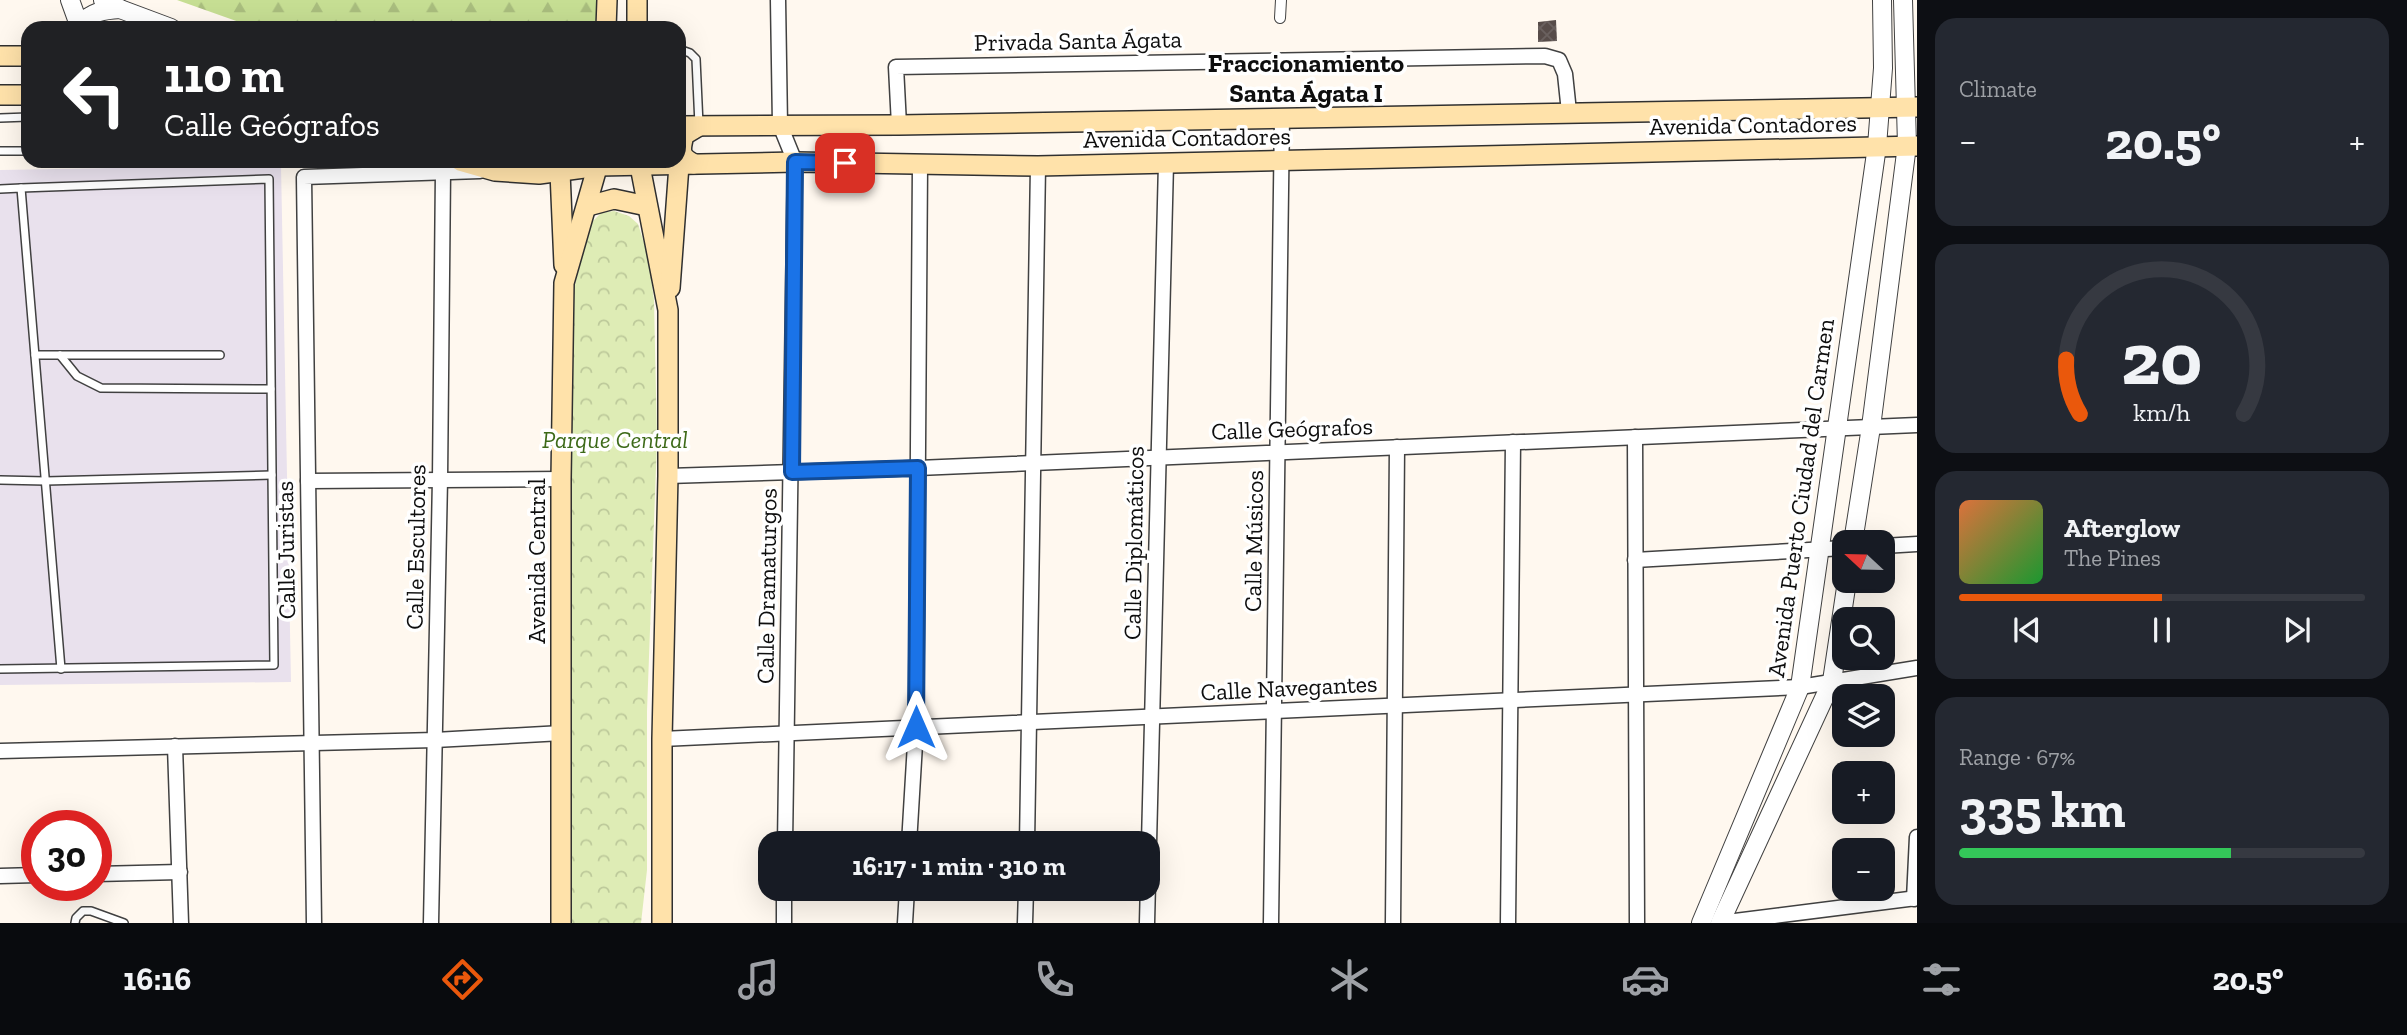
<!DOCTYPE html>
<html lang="en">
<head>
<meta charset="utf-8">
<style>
  body { margin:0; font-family:"Zilla Slab",serif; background:#242831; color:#f1f3f6; height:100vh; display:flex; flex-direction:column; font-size:26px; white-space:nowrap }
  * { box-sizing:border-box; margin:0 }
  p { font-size:23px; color:#9ea1a6 }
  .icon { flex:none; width:38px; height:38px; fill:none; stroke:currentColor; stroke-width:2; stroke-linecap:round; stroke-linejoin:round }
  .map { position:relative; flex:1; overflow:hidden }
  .details { display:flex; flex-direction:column; gap:18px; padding:18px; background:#0d0f14; width:490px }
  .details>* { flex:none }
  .hud { position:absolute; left:21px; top:21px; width:665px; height:147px; border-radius:21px; box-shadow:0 7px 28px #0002; background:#202124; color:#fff; overflow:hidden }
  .needle { width:46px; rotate:292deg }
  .buttons { position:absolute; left:1832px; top:530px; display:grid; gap:14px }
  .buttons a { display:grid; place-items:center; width:63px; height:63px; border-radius:14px; background:#171b24; box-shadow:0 7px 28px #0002; font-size:35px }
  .speed { position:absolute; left:21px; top:810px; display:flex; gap:14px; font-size:35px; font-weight:700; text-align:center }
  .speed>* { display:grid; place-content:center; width:91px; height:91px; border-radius:50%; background:#171b24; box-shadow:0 7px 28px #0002; line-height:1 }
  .speed .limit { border:10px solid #d22; background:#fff; color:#111 }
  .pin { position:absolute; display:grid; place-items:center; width:60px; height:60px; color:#fff; margin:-30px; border-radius:14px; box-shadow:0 4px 10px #0006 }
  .me { position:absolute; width:77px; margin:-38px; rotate:0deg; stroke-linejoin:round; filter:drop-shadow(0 0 5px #0008) }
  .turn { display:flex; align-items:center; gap:24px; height:147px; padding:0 28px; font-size:32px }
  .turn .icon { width:91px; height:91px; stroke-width:2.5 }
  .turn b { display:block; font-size:49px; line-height:60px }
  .big { font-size:52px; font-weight:700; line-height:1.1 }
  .details .tile { flex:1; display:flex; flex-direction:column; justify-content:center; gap:10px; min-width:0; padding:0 24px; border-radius:21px; background:#242831 }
  .details .dial { align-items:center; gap:0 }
  .dial svg { height:182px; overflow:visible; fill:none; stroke:#363941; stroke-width:7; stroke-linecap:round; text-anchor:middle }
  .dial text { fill:#f1f3f6; stroke:none }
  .song { display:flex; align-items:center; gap:21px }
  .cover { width:84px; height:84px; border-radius:10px; background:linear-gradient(135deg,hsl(20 70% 55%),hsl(130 70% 35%)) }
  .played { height:7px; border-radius:4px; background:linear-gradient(90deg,#ea580c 50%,#363941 50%) }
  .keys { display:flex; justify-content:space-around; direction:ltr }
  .heat { display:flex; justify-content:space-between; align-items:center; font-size:38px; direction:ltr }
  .charge { height:10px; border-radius:5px; background:linear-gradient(90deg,#34c759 67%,#363941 0) }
  .trip { position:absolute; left:758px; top:831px; width:402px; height:70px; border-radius:21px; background:#171b24; box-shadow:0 7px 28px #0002; font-weight:700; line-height:70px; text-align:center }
  .tabs { display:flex; height:112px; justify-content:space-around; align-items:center; background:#090b0e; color:#9ea1a6 }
  .tabs .icon { width:49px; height:49px }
  .tabs .on { color:#ea580c }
  .tabs b { font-size:32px; color:#f1f3f6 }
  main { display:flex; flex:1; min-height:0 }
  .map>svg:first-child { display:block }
  .industrial { fill:#e9e1ed }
  .forest { fill:url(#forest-firs) }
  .park { fill:url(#park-crowns) }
  .building { fill:url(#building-cross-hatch) }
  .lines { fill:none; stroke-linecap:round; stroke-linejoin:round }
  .service-casing { stroke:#414141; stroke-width:10 }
  .pedestrian-casing { stroke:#414141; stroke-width:12 }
  .minor-casing { stroke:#414141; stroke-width:17 }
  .tertiary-casing { stroke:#414141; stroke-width:20 }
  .secondary-casing { stroke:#303030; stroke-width:22 }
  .service { stroke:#fff; stroke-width:7 }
  .pedestrian { stroke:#fff; stroke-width:10 }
  .minor { stroke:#fff; stroke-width:14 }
  .tertiary { stroke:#fff; stroke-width:18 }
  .secondary { stroke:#ffe2aa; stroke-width:19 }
  .route-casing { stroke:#114b97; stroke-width:18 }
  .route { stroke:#1a73e8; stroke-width:12 }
  .labels { text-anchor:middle; stroke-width:7; stroke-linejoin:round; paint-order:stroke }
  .street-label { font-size:24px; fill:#0e0e0e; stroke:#fff }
  .park-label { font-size:24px; font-style:italic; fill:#3d6a19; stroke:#fff }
  .neighbourhood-label { font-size:26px; font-weight:bold; fill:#0e0e0e; stroke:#fff }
</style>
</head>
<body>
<main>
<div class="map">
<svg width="1917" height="923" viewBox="0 0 1917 923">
  <defs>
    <pattern id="forest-firs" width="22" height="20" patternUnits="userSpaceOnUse" patternTransform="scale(1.75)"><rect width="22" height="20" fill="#c6de93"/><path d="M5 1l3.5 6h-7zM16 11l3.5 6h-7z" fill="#a9bd7e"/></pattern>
    <pattern id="park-crowns" width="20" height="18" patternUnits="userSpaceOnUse" patternTransform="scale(1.75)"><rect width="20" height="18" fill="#deecb5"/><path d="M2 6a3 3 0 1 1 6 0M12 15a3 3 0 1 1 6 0" fill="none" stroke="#bdc99a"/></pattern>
    <pattern id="building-cross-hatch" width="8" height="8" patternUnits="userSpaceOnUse" patternTransform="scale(1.75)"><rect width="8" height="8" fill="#574c49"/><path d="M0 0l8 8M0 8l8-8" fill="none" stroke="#6a615f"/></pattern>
  </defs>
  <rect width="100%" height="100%" fill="#fff8ef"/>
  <polygon class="industrial" points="281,165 291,682 0,685 0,170"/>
  <polygon class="forest" points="177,0 600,0 600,28 256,28"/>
  <polygon class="park" points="614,211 629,216 638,224 648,256 654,300 657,441 647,711 647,870 641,923 570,923 568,675 574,289 590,224 601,213"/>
  <polygon class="building" points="1556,20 1557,41 1538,42 1538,22"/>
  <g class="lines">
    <g class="service-casing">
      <g id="service">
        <polyline points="679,49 690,53 696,59 699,125"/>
        <polyline points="0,118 28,117"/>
        <polyline points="0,151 28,151"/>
        <polyline points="0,189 21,188 61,669"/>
        <polyline points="35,355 220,355"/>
        <polyline points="60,355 77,376 101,388 271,389"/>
        <polyline points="0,480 46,481 272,475"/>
        <polyline points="0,669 274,665 269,179 21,188"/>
        <polyline points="75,923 76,918 83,911 91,911 124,923"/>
      </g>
    </g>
    <g class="pedestrian-casing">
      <polyline id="pedestrian" points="1280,18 1281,0"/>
    </g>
    <g class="minor-casing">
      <g id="minor">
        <polyline points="778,0 780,125 795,162 785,844"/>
        <polyline points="899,125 896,67 1545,56 1559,60 1565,74 1569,112"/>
        <polyline points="1635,437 1637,923"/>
        <polyline points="668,476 918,468 1917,425"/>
        <polyline points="308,481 561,479"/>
        <polyline points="1883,546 1917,544"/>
        <polyline points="1635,560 1844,548"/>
        <polyline points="662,739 1800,687 1917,668"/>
        <polyline points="175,746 181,923"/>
        <polyline points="0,751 435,740 562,733"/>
        <polyline points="909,844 916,727 920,165"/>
        <polyline points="1027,844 1038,166"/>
        <polyline points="96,874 180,872"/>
        <polyline points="0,876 37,875"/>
        <polyline points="1914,899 1917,837"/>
        <polyline points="314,923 304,177 480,171"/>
        <polyline points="431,923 440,479 443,171"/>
        <polyline points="784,923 784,889"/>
        <polyline points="905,923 907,889"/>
        <polyline points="1025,923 1026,889"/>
        <polyline points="1147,923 1166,163"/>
        <polyline points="1271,923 1282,117"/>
        <polyline points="1393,923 1397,447"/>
        <polyline points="1508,923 1513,442"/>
        <polyline points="1719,923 1917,898"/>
      </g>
    </g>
    <g class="tertiary-casing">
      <g id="tertiary">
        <polyline points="70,0 79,25 78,28"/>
        <polyline points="103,0 120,9 171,28"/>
        <path d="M79 25C92 12 102 10 120 9"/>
        <polyline points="1853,542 1871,427 1907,145 1903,0"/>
        <polyline points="1701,923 1800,687 1877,146 1883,68 1882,0"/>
        <polyline points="1720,923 1832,681 1847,581"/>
      </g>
    </g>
    <g class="secondary-casing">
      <g id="secondary">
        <polyline points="637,0 637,28"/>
        <polyline points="606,28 607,0"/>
        <polyline points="0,56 28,56"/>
        <polyline points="0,95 28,95"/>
        <polyline points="679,126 899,125 1917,107"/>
        <polyline points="460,161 495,171 539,174 599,166 795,162 1038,166 1917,146"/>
        <polyline points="639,161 668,310 668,476 662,739 662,923"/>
        <path d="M694 164C679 156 680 151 684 135L699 126"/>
        <polyline points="560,172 564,265"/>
        <polyline points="588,206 614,199 647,206"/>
        <polyline points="670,288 679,165"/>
        <polyline points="561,923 561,479 564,283 599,161"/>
      </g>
    </g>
    <use href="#service" class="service"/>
    <use href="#pedestrian" class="pedestrian"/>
    <use href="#minor" class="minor"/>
    <use href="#tertiary" class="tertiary"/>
    <use href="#secondary" class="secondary"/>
  </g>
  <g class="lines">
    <g class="route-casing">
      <polyline id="route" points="845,163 795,162 792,472 918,468 916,727"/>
    </g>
    <use href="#route" class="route"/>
  </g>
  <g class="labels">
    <g class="street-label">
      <text transform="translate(1078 41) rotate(-1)" y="8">Privada Santa Ágata</text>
      <text transform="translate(1753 125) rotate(-1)" y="8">Avenida Contadores</text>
      <text transform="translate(1187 138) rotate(-1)" y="8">Avenida Contadores</text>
      <text transform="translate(1292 429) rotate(-2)" y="8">Calle Geógrafos</text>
      <text transform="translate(1801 498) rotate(-82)" y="8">Avenida Puerto Ciudad del Carmen</text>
      <text transform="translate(1254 541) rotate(-89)" y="8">Calle Músicos</text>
      <text transform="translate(1134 543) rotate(-89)" y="8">Calle Diplomáticos</text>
      <text transform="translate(416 547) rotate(-89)" y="8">Calle Escultores</text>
      <text transform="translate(286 550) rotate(-91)" y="8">Calle Juristas</text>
      <text transform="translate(537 561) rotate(-90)" y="8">Avenida Central</text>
      <text transform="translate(767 586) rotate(-89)" y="8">Calle Dramaturgos</text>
      <text transform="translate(1289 688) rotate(-3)" y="8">Calle Navegantes</text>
    </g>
    <g class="park-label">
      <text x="615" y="448">Parque Central</text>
    </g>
    <g class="neighbourhood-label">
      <text x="1306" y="72">Fraccionamiento<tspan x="1306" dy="30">Santa Ágata I</tspan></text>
    </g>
  </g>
</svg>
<div class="buttons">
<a><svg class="needle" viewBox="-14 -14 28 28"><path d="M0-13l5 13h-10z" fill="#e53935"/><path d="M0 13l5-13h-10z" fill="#9ea1a6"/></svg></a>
<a><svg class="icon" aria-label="search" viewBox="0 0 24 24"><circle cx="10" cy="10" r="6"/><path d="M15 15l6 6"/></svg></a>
<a><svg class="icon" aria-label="layers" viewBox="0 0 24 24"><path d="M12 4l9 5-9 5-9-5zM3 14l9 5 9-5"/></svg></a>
<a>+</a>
<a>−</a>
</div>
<div class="speed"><div class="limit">30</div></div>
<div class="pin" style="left:845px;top:163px;background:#d93025"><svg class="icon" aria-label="arrive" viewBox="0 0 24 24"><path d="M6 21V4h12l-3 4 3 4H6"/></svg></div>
<svg class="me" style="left:916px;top:727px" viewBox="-20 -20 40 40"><path d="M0-17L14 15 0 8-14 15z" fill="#1a73e8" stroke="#fff" stroke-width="4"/></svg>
<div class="trip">16:17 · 1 min · 310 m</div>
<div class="hud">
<div class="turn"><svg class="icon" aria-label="left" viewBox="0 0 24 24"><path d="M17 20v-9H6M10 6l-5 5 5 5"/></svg><div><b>110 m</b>Calle Geógrafos</div></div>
</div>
</div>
<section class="details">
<div class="tile"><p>Climate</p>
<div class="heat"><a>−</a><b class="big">20.5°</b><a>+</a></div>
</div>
<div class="tile dial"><svg viewBox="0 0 100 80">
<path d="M14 69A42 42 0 1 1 86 69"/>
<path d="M14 69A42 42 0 0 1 8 45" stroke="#ea580c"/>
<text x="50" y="56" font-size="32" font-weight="700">20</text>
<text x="50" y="72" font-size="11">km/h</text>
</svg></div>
<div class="tile">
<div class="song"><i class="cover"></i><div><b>Afterglow</b><p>The Pines</p></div></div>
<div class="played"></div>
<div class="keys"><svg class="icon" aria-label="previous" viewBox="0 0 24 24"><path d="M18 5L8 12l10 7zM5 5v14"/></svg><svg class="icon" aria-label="pause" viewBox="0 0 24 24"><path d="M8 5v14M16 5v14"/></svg><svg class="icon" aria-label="next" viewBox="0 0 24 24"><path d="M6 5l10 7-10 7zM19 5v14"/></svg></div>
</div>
<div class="tile"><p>Range · 67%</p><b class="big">335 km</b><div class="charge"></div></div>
</section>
</main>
<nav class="tabs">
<b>16:16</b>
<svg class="icon on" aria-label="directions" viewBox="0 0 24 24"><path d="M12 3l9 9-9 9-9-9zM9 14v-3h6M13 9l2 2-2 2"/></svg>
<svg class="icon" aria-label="music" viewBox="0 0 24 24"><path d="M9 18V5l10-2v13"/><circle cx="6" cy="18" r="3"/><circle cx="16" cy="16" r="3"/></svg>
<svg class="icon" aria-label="phone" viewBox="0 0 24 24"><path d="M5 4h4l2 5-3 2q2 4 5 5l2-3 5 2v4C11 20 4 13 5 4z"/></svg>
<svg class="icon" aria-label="climate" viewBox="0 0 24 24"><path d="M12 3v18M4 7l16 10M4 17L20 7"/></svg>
<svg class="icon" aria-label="car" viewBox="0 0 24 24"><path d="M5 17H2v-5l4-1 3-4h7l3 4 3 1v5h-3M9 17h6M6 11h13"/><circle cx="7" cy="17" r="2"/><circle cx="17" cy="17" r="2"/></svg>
<svg class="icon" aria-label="filters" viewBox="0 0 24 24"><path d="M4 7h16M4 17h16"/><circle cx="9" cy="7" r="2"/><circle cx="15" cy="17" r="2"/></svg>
<b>20.5°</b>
</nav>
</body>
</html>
